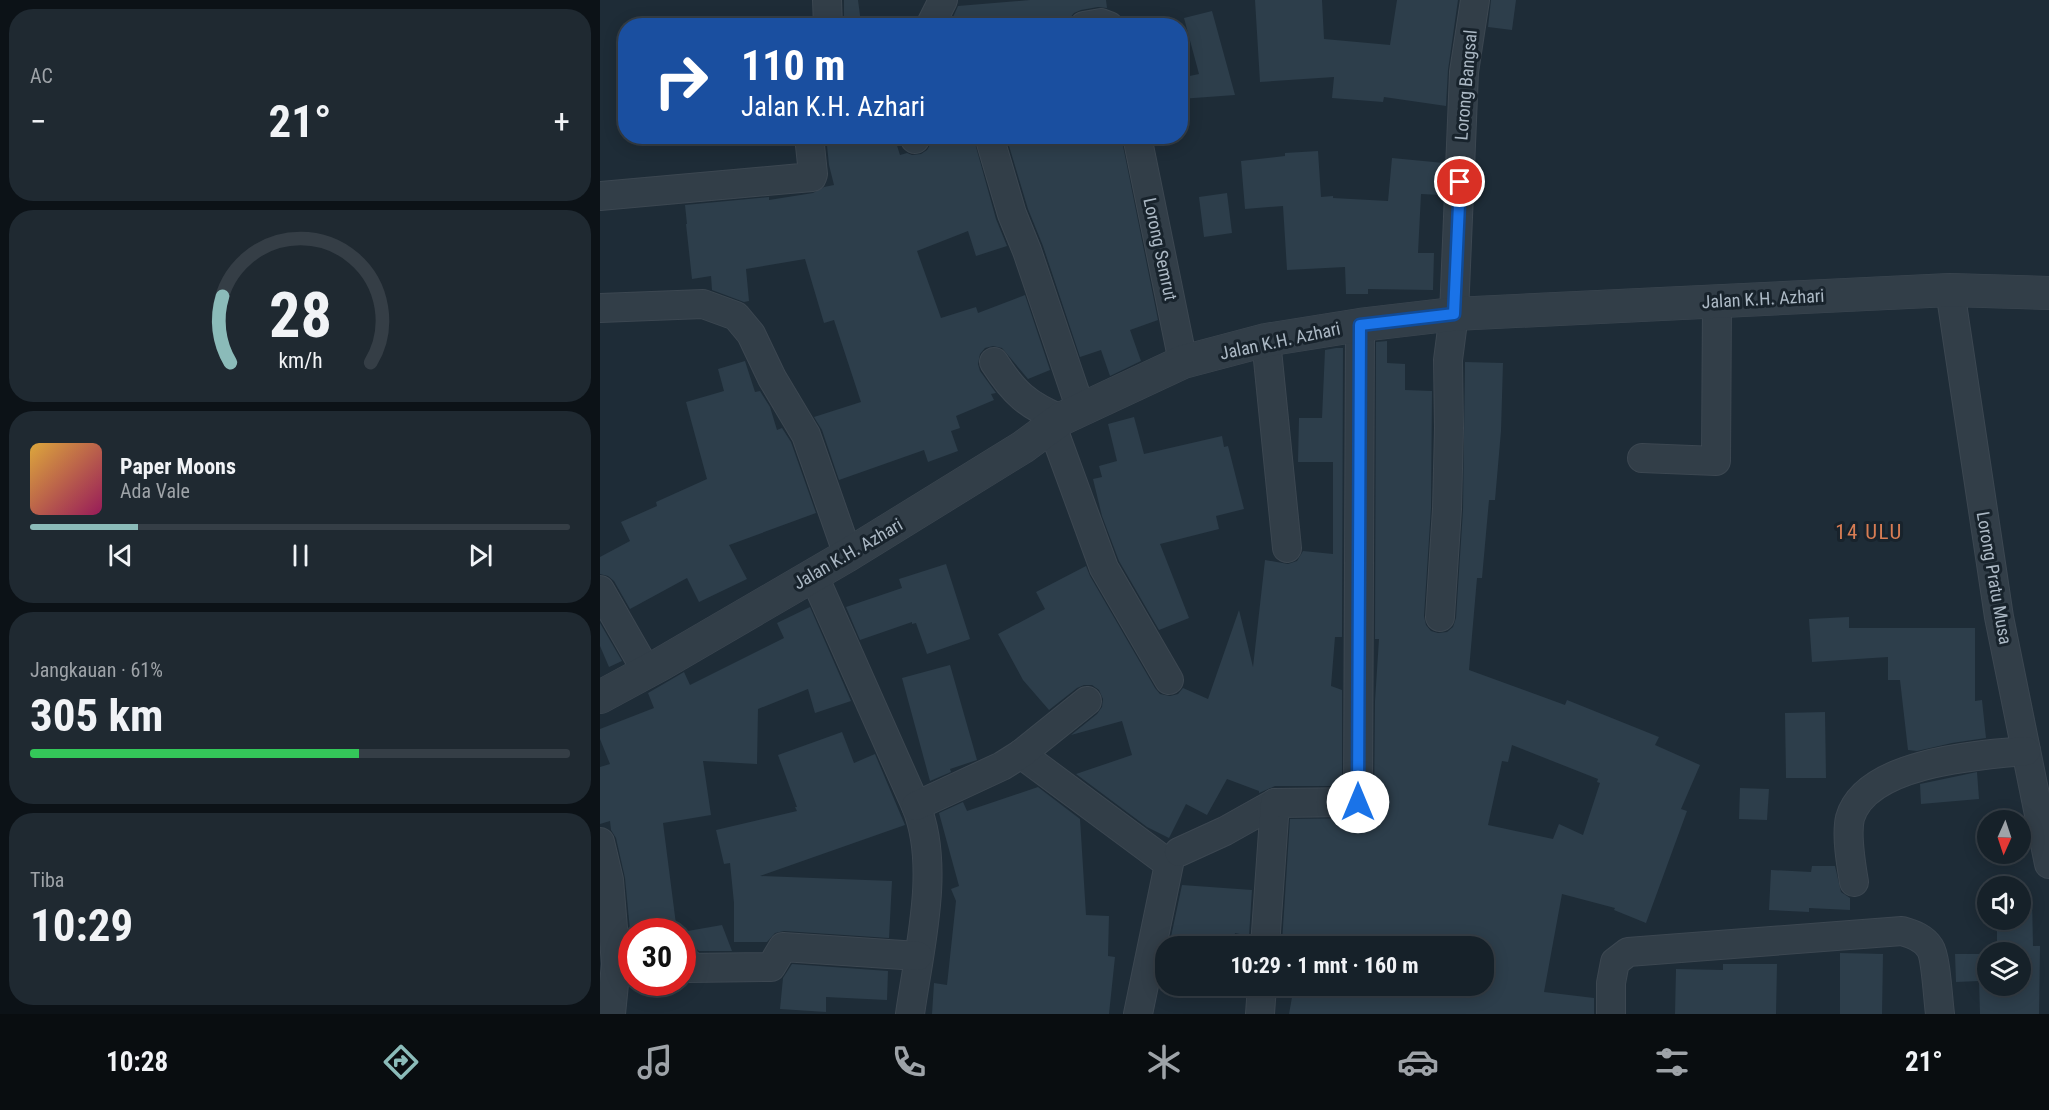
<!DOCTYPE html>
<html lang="id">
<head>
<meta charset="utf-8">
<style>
  body { margin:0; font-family:"Roboto Condensed",sans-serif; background:#1f2931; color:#f1f3f6; height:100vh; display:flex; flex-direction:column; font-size:22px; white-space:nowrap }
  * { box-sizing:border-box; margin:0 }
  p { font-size:20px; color:#9ea3a8 }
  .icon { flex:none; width:33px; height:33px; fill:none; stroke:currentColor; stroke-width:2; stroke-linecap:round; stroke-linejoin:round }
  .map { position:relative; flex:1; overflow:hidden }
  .details { display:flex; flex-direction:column; gap:9px; padding:9px; background:#0c1217; width:600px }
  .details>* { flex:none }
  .top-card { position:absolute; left:18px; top:18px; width:570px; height:126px; border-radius:24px; box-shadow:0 3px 15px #0003,0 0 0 2px #353e46; background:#1a4fa0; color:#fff; overflow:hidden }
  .needle { width:39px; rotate:183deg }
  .fabs { position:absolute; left:1377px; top:810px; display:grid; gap:12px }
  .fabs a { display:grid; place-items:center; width:54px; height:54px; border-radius:50%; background:#162129; box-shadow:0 3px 15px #0003,0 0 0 2px #353e46; font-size:30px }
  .speed { position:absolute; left:18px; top:918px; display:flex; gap:12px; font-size:30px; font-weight:700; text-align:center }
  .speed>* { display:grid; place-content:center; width:78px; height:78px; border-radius:50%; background:#162129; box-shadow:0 3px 15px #0003,0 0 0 2px #353e46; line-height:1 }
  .speed .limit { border:9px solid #d22; background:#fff; color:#111 }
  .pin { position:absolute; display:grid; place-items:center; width:51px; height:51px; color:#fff; margin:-26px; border:3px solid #fff; border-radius:50%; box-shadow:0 2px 6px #0007 }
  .me { position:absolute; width:66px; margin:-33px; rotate:0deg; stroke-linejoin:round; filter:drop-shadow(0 0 4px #0008) }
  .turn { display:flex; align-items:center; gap:21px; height:126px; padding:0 24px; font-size:27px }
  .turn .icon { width:78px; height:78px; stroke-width:2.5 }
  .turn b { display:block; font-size:42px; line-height:51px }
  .big { font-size:45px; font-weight:700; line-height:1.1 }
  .details .widget { flex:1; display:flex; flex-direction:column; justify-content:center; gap:9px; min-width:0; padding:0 21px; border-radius:24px; background:#1f2931 }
  .details .dial { align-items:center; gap:0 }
  .dial svg { height:156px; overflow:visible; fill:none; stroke:#353e46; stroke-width:7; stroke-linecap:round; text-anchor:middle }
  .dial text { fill:#f1f3f6; stroke:none }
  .song { display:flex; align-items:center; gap:18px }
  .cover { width:72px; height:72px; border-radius:9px; background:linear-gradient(135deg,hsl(40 70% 55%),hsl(330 70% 35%)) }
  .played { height:6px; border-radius:3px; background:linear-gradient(90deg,#8bbbb9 20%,#353e46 20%) }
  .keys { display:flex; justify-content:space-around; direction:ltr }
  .heat { display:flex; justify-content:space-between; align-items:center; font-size:33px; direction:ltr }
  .charge { height:9px; border-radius:4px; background:linear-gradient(90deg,#34c759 61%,#353e46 0) }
  .trip { position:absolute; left:555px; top:936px; width:339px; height:60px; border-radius:24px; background:#162129; box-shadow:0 3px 15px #0003,0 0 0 2px #353e46; font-weight:700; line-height:60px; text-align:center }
  .dock { display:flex; height:96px; justify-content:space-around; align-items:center; background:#090d10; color:#9ea3a8 }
  .dock .icon { width:42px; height:42px }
  .dock .on { color:#8bbbb9 }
  .dock b { font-size:27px; color:#f1f3f6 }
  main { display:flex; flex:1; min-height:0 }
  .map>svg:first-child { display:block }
  .building { fill:#2d3e4b; fill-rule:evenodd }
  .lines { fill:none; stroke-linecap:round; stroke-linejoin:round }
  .minor-casing { stroke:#3c4751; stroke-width:30 }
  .tertiary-casing { stroke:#3c4751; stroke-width:34 }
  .minor { stroke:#323e48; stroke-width:28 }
  .tertiary { stroke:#323e48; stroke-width:33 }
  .route-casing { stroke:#114b97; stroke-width:15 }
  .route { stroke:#1a73e8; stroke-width:10 }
  .labels { text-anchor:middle; stroke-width:6; stroke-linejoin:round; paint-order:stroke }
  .street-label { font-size:18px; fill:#acb9c5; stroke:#18232c }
  .quarter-label { font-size:21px; letter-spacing:1.5px; fill:#d87d54; stroke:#18232c }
</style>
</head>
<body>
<main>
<section class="details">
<div class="widget"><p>AC</p>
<div class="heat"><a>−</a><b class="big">21°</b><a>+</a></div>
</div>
<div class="widget dial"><svg viewBox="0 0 100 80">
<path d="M14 69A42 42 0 1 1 86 69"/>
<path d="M14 69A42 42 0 0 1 10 35" stroke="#8bbbb9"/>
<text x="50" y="56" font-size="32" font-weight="700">28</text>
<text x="50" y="72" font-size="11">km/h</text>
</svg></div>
<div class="widget">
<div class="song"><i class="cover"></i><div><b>Paper Moons</b><p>Ada Vale</p></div></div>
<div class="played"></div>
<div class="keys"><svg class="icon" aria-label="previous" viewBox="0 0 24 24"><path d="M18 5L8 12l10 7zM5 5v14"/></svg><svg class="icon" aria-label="pause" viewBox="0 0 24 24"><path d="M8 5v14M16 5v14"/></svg><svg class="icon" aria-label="next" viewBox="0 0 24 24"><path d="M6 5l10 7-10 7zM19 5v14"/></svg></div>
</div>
<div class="widget"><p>Jangkauan · 61%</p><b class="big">305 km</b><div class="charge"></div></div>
<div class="widget"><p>Tiba</p><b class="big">10:29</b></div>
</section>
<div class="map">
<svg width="1449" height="1014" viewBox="0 0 1449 1014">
  <rect width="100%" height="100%" fill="#1e2c37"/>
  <g class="building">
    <polygon points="244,0 258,0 261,23 244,26"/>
    <polygon points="430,0 506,0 507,8 498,7 481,10 474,13 469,19 434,26 349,26 358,6"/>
    <polygon points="655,0 722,0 724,39 790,45 797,0 858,0 848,70 846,106 784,97 783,102 732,98 734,77 660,82"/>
    <polygon points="891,0 916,0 912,30 888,27"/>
    <polygon points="612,11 635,95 580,99 580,78 599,74 584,18"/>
    <polygon points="226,136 294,136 300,155 307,153 312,155 321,154 327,150 330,145 353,136 373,136 396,219 407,246 376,256 368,231 317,251 341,318 376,307 378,313 425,295 450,370 428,379 402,348 393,346 385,348 380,354 378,364 380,371 396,393 391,394 394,400 356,416 360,428 351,431 358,451 328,462 324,450 239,480 222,430 214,417 261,402 234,320 224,323 205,259 146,269 149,301 144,302 112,290 111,276 92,279 86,224 87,224 85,205 169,197 169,200 213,193 224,187 234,185 229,165"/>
    <polygon points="406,136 521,136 558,320 530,330 541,361 510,376 501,350 480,357 443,246 428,209"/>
    <polygon points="718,151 721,197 733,196 733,198 788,201 792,158 844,163 842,195 821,194 818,253 834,253 833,290 768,289 768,294 746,294 745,267 687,270 683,206 645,209 641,161 685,156 685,153"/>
    <polygon points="627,193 632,233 604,237 599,197"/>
    <path d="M787 341V363L805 364V390L832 391 831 508 824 616 826 625 831 631 838 633 847 632 853 627 856 618 863 510 865 362 903 363 901 431 895 500H889L882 578H877L869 670 965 705 967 700 1059 737 1055 745 1100 765 1081 809 1087 811 1046 923 1014 910 1015 908 962 894 944 992 994 998V1014H689L694 986H884V946H703L682 942 690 819 759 818 767 816 772 811 774 803 775 701 779 639H775L776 342ZM912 745 998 779 997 782 1000 783 983 835 959 824 953 839 888 825 902 761 908 762Z"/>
    <polygon points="736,348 743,348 742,637 735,637 731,686 742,690 742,786 675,786 659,793 659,791 627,779 607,815 586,804 569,838 547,827 476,774 532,755 522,721 471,735 497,714 502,707 503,699 499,690 492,685 484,685 477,688 449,710 423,680 398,634 445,609 436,592 486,566 490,576 555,688 560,694 570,696 578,694 583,688 608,699 639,610 653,667 665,560 688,564 697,561 703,551 733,554 733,462 698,462 699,418 722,418 725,350"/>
    <polygon points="145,361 155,392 160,391 170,407 177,430 182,428 191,442 216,513 129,545 147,579 99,602 87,578 30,609 14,581 8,576 0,574 0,557 30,541 21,522 57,506 56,502 107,479 86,402 124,391 118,369"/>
    <polygon points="534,417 544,454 622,436 624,447 628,446 644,509 616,516 619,529 560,544 589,618 559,630 519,561 502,516 493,479 502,477 499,466 517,461 508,424"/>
    <polygon points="346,564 370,639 327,654 316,623 312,624 312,622 260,640 246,607 302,588 299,579"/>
    <polygon points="210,607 251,701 215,713 208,689 158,709 157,764 103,761 111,815 63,823 77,932 32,932 32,951 25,878 16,838 11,830 10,821 0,824 0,767 10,764 0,739 0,729 54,708 48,693 84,672 90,685 184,638 177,623"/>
    <polygon points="1249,617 1249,628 1375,628 1375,701 1382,700 1386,738 1352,743 1317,751 1308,750 1300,680 1288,680 1288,657 1212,662 1209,619"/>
    <polygon points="0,623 22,661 9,667 0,646"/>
    <polygon points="350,665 377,760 350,769 351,772 330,781 302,678"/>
    <polygon points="1225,712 1226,778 1186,778 1185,713"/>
    <polygon points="242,732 254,763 275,754 305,825 160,876 292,881 289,938 184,931 175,933 167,942 134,942 134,903 130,863 124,864 116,830 197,811 195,807 197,807 178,755"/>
    <polygon points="1377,772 1379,799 1321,804 1320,784"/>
    <polygon points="438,787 480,819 486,915 509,916 508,956 515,957 509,1014 332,1014 334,983 347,985 356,901 351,889 359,886 339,813 363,802 367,811"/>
    <polygon points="1140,788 1169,789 1167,820 1139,819"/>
    <polygon points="1212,866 1235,866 1241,892 1250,898 1250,910 1209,908 1209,912 1169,910 1171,870 1211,872"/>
    <polygon points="582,885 652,890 649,936 635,933 633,946 569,946"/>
    <polygon points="1432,898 1433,946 1440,946 1439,1014 1380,1014 1379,981 1356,982 1355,954 1388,954 1388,986 1420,986 1420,952 1397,952 1397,920 1420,920 1420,899"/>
    <polygon points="122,925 132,951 99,951 96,948 82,946 82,932"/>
    <polygon points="1240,953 1283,954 1282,1014 1240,1014"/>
    <polygon points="192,964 288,971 287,1000 226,997 226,1012 180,1009 183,978"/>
    <polygon points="1123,964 1177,964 1176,1014 1075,1014 1076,969 1123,970"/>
  </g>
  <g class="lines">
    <g class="minor-casing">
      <g id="minor">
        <polyline points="227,0 228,26"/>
        <polyline points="330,26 343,0"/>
        <polyline points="484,26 501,23 509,26"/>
        <polyline points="314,136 315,139"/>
        <polyline points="389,136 412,214 427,251 481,410"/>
        <polyline points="537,136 583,362"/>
        <polyline points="0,196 212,177 213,174 209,136"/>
        <polyline points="1350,290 1399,617 1449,864"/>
        <polyline points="0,308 103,304 136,316 151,334 172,378 206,435 248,555"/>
        <polyline points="666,340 687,548"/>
        <path d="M394 362C414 393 427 405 461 419"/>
        <polyline points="452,426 504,568 569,680"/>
        <polyline points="1042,458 1116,461 1117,302"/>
        <path d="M213 574 316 806C341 866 319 950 310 1014"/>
        <polyline points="0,590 47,672"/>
        <polyline points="840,617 847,509 849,428 848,360 854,314 864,72 875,0"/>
        <polyline points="421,754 569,864 538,1014"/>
        <polyline points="316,806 402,766 421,754 487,701"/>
        <polyline points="0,842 9,880 16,964 11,1014"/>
        <polyline points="579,852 625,831 675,803"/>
        <path d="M1254 882C1251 864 1246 835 1250 818 1266 762 1379 755 1426 751"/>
        <polyline points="665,946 675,803 758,802 760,325"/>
        <polyline points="82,963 88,963 88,968 171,967 183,947 318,956"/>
        <polyline points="660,1014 662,986"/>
        <path d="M1011 1014V983L1015 962 1028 952 1302 931C1313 934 1324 938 1330 948 1336 957 1338 1000 1340 1014"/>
      </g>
    </g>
    <g class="tertiary-casing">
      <polyline id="tertiary" points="0,697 61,664 248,555 423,447 461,419 583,362 666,340 760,325 854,314 1350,290 1449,293"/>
    </g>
    <use href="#minor" class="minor"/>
    <use href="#tertiary" class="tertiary"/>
  </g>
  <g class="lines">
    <g class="route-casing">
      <polyline id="route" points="758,802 760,325 854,314 860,182"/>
    </g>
    <use href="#route" class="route"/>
  </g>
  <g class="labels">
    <g class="street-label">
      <text transform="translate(866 85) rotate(-85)" y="6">Lorong Bangsal</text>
      <text transform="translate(560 249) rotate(78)" y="6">Lorong Semrut</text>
      <text transform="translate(1163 299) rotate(-3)" y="6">Jalan K.H. Azhari</text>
      <text transform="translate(680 341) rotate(-12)" y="6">Jalan K.H. Azhari</text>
      <text transform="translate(248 554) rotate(-30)" y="6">Jalan K.H. Azhari</text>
      <text transform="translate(1394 578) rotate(80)" y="6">Lorong Pratu Musa</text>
    </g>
    <g class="quarter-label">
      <text x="1269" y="539">14 ULU</text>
    </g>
  </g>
</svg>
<div class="fabs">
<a><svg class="needle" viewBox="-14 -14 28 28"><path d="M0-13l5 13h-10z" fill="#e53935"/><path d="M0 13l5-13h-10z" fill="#9ea3a8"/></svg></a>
<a><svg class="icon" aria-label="sound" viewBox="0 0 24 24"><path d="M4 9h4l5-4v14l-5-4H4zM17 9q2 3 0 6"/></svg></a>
<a><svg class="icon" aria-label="layers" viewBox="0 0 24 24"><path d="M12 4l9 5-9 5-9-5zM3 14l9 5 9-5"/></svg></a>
</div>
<div class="speed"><div class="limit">30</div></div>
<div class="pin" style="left:860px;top:182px;background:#d93025"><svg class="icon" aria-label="arrive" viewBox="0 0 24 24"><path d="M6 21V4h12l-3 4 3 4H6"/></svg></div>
<svg class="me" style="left:758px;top:802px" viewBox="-20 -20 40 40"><circle r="19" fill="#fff"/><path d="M0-13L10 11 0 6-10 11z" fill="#1a73e8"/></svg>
<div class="trip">10:29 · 1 mnt · 160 m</div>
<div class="top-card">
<div class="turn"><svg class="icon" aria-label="right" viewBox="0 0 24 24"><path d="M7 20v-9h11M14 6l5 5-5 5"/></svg><div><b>110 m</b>Jalan K.H. Azhari</div></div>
</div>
</div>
</main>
<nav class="dock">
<b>10:28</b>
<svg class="icon on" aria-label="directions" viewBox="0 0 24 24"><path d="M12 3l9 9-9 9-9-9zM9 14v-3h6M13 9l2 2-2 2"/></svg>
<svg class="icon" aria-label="music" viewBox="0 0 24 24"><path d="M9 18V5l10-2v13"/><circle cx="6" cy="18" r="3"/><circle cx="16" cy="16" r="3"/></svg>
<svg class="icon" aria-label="phone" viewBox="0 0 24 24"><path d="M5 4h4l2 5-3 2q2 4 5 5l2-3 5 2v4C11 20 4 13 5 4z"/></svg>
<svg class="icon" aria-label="climate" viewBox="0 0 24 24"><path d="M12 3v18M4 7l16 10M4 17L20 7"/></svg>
<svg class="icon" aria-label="car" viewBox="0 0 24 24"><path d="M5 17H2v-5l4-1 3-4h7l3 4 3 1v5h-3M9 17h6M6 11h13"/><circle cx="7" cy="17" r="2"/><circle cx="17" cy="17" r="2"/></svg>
<svg class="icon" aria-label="filters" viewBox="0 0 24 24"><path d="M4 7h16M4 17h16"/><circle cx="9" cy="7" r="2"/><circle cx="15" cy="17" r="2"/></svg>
<b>21°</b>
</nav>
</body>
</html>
